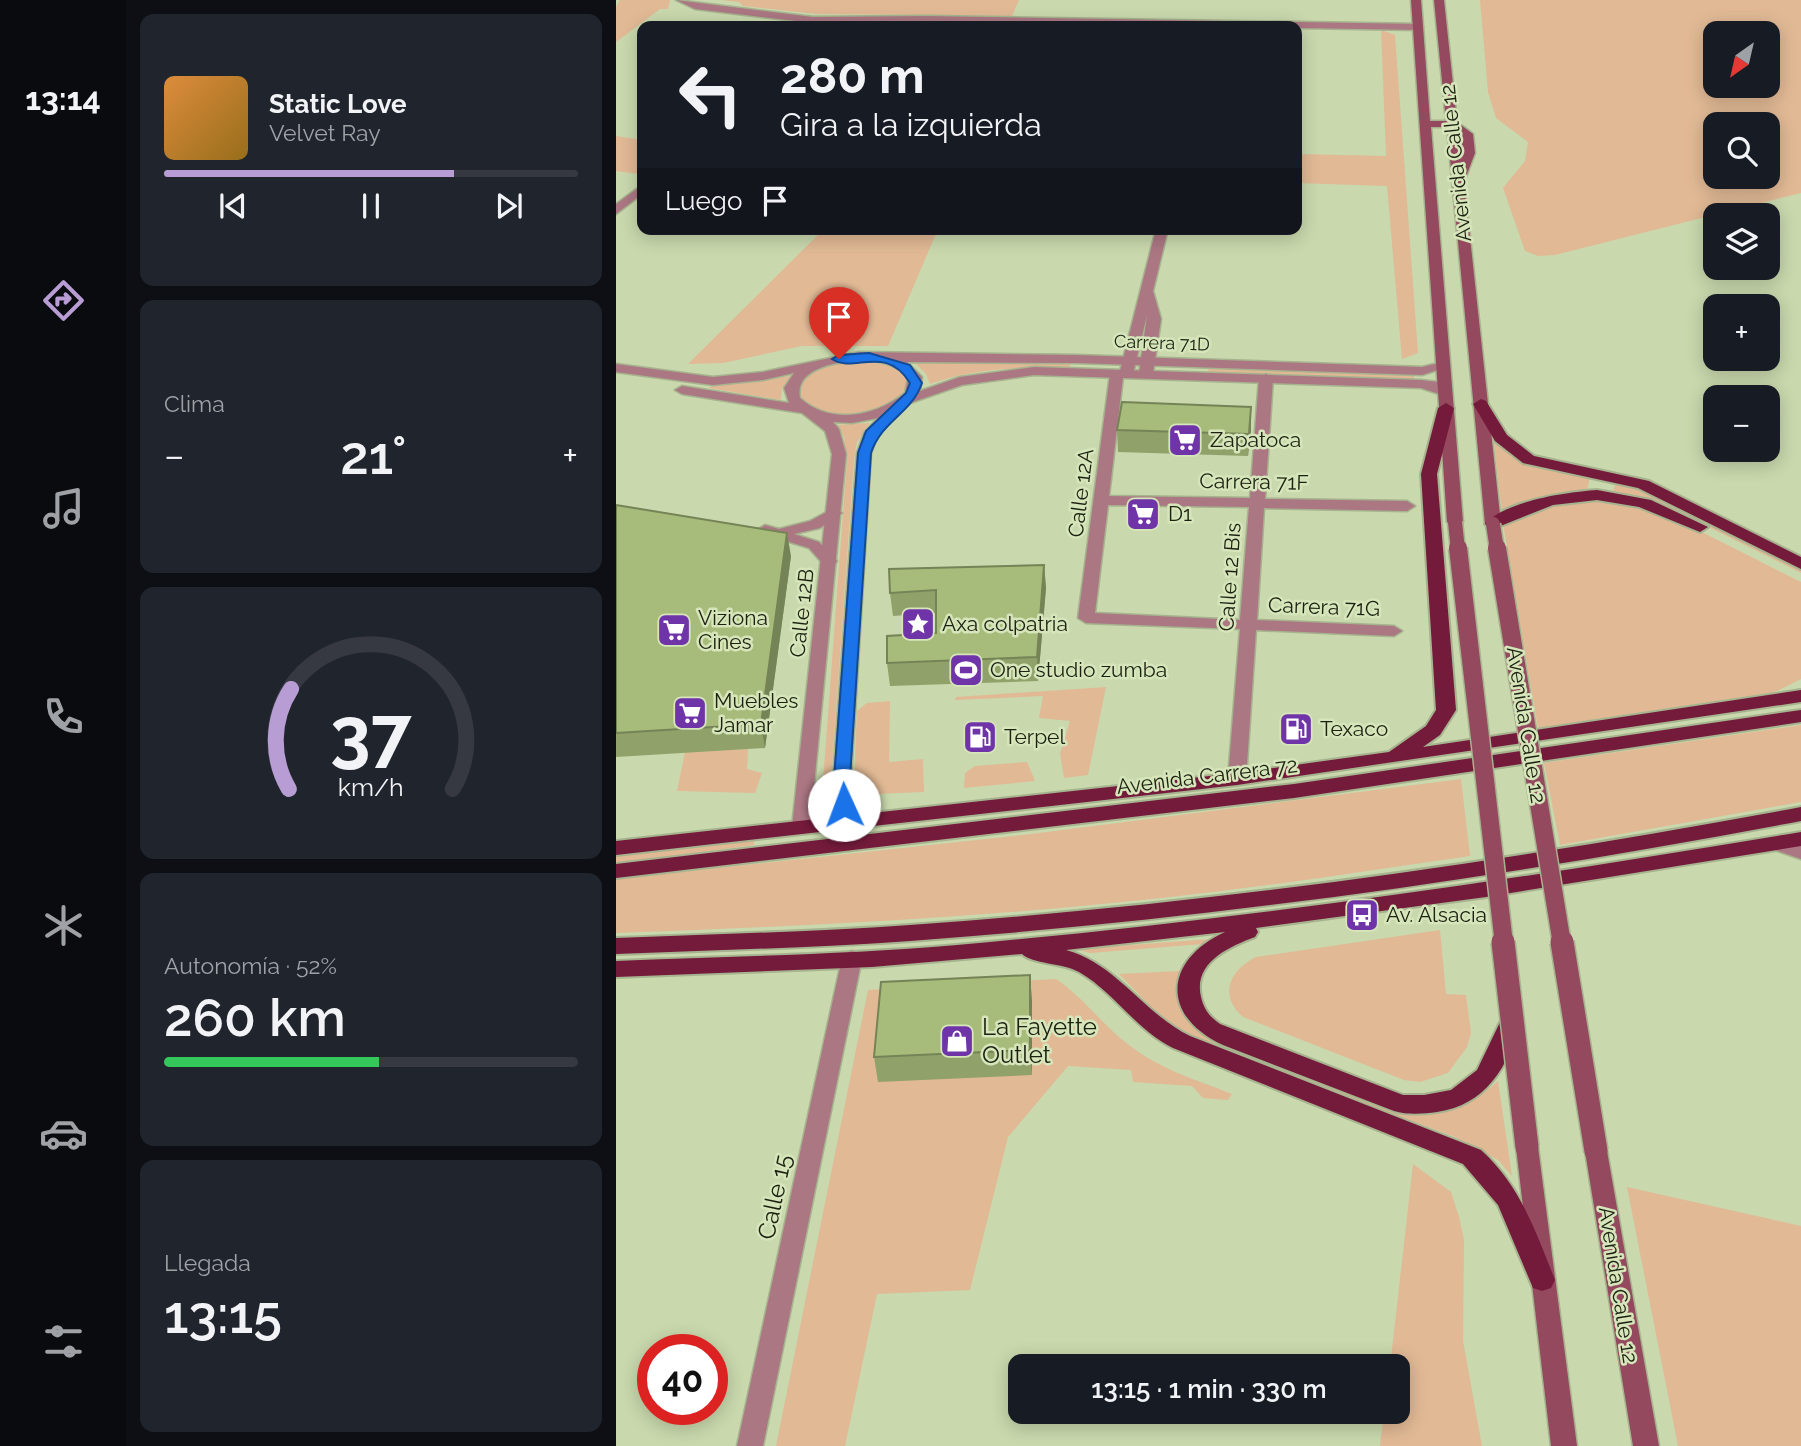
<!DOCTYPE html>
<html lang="es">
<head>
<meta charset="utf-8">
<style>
  body { margin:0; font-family:Raleway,sans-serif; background:#20242c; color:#f1f3f6; height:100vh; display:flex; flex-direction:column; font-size:26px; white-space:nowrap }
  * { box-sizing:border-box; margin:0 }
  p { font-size:23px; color:#9ea1a6 }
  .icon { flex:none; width:38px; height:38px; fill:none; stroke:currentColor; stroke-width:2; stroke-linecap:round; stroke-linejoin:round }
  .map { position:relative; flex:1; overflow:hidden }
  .panel { display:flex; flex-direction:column; gap:14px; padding:14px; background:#0d0f14; width:490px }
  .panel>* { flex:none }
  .banner { position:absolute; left:21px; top:21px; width:665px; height:214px; border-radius:14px; box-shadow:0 4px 18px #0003; background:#171b24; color:#f1f3f6; overflow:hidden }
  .needle { width:46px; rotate:214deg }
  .buttons { position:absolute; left:1087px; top:21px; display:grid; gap:14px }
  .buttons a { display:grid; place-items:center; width:77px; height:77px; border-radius:14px; background:#171b24; box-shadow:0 4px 18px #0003; font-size:35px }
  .speed { position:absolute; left:21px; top:1334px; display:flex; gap:14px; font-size:35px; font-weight:700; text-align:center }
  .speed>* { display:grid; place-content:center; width:91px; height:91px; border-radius:50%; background:#171b24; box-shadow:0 4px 18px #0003; line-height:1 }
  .speed .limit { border:10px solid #d22; background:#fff; color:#111 }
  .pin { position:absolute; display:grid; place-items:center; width:60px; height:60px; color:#fff; margin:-72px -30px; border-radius:50% 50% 50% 0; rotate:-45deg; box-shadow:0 0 7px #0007 }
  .pin .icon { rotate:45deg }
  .me { position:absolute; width:77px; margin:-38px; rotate:358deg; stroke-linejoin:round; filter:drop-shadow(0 0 5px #0008) }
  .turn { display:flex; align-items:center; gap:24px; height:147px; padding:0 28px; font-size:32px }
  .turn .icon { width:91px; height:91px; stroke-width:2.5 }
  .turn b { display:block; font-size:49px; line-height:60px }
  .then { display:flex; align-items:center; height:66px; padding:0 28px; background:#0003; gap:14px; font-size:26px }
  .big { font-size:52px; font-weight:600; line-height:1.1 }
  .panel .card { flex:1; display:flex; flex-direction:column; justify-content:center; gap:10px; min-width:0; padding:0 24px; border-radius:14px; background:#20242c }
  .panel .dial { align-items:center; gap:0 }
  .dial svg { height:182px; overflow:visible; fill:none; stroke:#363941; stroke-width:7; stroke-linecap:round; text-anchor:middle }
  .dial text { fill:#f1f3f6; stroke:none }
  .song { display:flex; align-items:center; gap:21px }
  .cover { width:84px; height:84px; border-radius:10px; background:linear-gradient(135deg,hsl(30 70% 55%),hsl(40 70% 35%)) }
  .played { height:7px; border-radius:4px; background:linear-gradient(90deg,#b79dd3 70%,#363941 70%) }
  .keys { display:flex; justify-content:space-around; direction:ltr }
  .heat { display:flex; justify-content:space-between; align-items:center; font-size:38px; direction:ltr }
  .charge { height:10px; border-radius:5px; background:linear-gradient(90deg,#34c759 52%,#363941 0) }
  .trip { position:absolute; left:392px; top:1354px; width:402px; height:70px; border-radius:14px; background:#171b24; box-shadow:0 4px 18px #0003; font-weight:600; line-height:70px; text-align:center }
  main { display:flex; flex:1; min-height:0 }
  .tab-bar { display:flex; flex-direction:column; width:126px; justify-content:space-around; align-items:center; background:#090b0e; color:#9ea1a6 }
  .tab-bar .icon { width:49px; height:49px }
  .tab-bar .on { color:#b79dd3 }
  .tab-bar b { font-size:32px; color:#f1f3f6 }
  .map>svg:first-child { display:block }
  .green { fill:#e1b995; fill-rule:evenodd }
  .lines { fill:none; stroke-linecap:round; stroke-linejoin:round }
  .minor-casing { stroke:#a6b38e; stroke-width:3 }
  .tertiary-casing { stroke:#a6b38e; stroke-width:3 }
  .secondary-casing { stroke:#a6b38e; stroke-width:3 }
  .trunk-casing { stroke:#a6b38e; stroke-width:4 }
  .minor { fill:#ab7783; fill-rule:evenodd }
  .tertiary { fill:#ab7783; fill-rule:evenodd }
  .secondary { fill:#94495f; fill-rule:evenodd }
  .trunk { fill:#741a3b; fill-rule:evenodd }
  .secondary-bridge-far2-casing { stroke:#a6b38e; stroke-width:17; stroke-linecap:butt }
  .secondary-bridge-far1-casing { stroke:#a6b38e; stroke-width:21; stroke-linecap:butt }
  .secondary-bridge-casing { stroke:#a6b38e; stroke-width:26; stroke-linecap:butt }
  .secondary-bridge-far2 { stroke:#94495f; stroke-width:14 }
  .secondary-bridge-far1 { stroke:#94495f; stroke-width:18 }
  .secondary-bridge { stroke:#94495f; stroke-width:23 }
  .wall { fill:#90a26a }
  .shaded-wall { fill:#758456 }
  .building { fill:#a7bc7b; stroke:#758456; stroke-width:2 }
  .route { fill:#1a73e8; stroke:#114b97; stroke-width:2 }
  .labels { text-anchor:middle; stroke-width:5; stroke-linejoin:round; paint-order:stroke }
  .far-street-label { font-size:18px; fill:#1c2111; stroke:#d6e5ba }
  .street-label { font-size:21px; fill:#1c2111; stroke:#d6e5ba }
  .poi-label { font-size:21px; fill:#1c2111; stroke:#d6e5ba; text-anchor:start }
  .near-poi-label { font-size:24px; fill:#1c2111; stroke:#d6e5ba; text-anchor:start }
  .near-street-label { font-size:24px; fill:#1c2111; stroke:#d6e5ba }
</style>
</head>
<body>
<main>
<nav class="tab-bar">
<b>13:14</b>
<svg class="icon on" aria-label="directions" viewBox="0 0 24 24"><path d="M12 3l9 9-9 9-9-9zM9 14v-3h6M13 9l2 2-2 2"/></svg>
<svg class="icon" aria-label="music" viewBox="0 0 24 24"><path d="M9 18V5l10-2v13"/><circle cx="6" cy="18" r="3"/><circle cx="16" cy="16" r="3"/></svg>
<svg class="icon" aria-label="phone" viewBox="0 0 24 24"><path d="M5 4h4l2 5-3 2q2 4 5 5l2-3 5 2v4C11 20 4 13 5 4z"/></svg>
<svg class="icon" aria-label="climate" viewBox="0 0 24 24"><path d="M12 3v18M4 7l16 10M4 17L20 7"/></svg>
<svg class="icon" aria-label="car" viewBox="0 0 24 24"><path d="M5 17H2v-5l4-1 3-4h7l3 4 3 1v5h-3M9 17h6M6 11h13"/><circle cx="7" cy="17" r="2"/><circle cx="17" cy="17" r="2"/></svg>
<svg class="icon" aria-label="filters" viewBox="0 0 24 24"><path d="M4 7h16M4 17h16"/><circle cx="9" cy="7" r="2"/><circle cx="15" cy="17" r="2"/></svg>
</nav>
<section class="panel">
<div class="card">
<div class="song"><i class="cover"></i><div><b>Static Love</b><p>Velvet Ray</p></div></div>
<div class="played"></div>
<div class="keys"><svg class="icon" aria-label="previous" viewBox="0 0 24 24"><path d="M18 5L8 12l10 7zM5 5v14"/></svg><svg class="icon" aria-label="pause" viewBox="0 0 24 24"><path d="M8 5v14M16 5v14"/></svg><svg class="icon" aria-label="next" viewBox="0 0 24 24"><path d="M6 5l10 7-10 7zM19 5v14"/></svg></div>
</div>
<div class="card"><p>Clima</p>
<div class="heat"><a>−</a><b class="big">21°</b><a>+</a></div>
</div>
<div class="card dial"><svg viewBox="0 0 100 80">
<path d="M14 69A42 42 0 1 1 86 69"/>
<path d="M14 69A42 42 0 0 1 15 25" stroke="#b79dd3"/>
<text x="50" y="56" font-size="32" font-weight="700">37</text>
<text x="50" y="72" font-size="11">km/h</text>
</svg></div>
<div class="card"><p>Autonomía · 52%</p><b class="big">260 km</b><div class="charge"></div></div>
<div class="card"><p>Llegada</p><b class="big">13:15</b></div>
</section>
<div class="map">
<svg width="1185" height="1446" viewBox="0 0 1185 1446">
  <rect width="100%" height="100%" fill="#c9d8ad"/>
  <g class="green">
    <polygon points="4,0 54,0 52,9 44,9 0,42 0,7"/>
    <polygon points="105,0 403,0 396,16 201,14 127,6 123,2"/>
    <path d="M864 0H1185V193L939 255 922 256 909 251 887 188 909 161 912 142 880 118 872 92ZM1099 33H1152V86H1099ZM1099 124H1152V177H1099Z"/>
    <polygon points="230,20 396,23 395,26 247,26 227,24"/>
    <polygon points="765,30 779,35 802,353 786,359 771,186 681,183 681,154 770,156"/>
    <polygon points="0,136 26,140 26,170 22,174 0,171"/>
    <polygon points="208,229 322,229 272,346 186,346 107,363 72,364"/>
    <path d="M235 360C256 360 286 360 293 384 281 417 218 423 192 404 158 380 220 363 235 360Z"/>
    <path d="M297 361 454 364V368C405 367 360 368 314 384L310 374Z"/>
    <polygon points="593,368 798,375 798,379 592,372"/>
    <polygon points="176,376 166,388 165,400 93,388 96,384"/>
    <polygon points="254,423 241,442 238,460 214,794 206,795 231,460 228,437 220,425"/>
    <path d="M877 434C895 468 940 470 974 475L971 491 922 498 886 514Z"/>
    <polygon points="1001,480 1026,488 1185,568 1185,573 1048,505 996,493"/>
    <polygon points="975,498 1018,503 1064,521 1185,582 1185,679 1159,692 922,728 887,524 929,504"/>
    <polygon points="490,687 472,775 448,778 444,754 454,721 423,718 427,696 339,700 340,697"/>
    <polygon points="274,701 273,762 307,759 308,792 259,794 238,782 241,711 251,703"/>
    <polygon points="1185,725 1185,802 944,845 928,763"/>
    <polygon points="132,749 131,769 146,773 139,793 61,791 69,752"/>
    <polygon points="411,762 419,781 348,788 349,773 359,766"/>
    <path d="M845 779 854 856C769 868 683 882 597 892 400 916 199 926 0 933V879L415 834Z"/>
    <polygon points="138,840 138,845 0,864 0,856"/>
    <path d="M824 930 830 994 850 995 855 1033 851 1047 832 1073 804 1082 788 1080 627 1017C602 995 614 970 640 957Z"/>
    <polygon points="596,939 587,944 474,953 460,949"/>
    <path d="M564 971 563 989 568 1008 802 1113C834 1113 859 1102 882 1081L896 1176 882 1160 839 1137 583 1041 542 1014 503 974Z"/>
    <path d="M440 979C468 998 486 1025 513 1045 543 1069 581 1080 616 1094L612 1100 587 1098 576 1086 517 1082 515 1070 452 1066 392 1137 354 1290 261 1294 229 1446H160L252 990Z"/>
    <polygon points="797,1164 835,1192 843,1217 848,1240 847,1341 866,1446 764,1446 768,1412 782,1412 782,1367 774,1367"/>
    <polygon points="1011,1187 1185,1226 1185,1446 1062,1446"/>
  </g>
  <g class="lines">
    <g class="minor-casing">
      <g id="minor">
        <polygon points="60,0 197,17 310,16 802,24 807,27 802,30 310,22 197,23 79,9"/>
        <polygon points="26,185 26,194 0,214 0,204"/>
        <path d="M540 229H552L537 291 545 319 537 374 530 378 523 374 531 315 517 374 507 377 493 496 634 498 643 378 650 374 657 378 649 499 791 501 799 506 791 511 648 508 641 620 778 626 786 631 778 636 640 630 630 779 621 785 612 779 624 629 470 623 462 618 494 374 504 371ZM492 505 633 507 624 620 479 613Z"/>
        <polygon points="218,508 226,513 204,528 178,534 203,542 221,561 219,564 207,564 193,548 144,533 141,530 149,525 163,529 194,521"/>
        <polygon points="236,951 243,953 246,958 147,1446 121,1446 226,958 229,953"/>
      </g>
    </g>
    <g class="tertiary-casing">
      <g id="tertiary">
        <path d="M243 352 461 355 806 367 827 362 834 366 806 375 461 363 291 362 306 377 304 391 344 377 418 367 805 380 822 382 836 392 829 396 805 388 418 375 346 385 294 403 262 434 255 453 234 793 236 802 260 820 251 826 221 809 216 793 241 453 248 433 262 418 236 423 217 422 223 429 230 454 194 827 185 833 176 827 216 454 209 431 186 413 66 394 59 390 66 386 173 403 168 388 178 373 147 380 97 385 0 372V364L97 377 147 372ZM243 360C262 361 279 363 292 377L289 393C259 417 214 425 184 398 178 368 221 362 243 360Z"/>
        <polygon points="1160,837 1185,846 1185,859 1153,848 1151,843 1153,838"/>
      </g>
    </g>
    <g class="secondary-casing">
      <g id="secondary">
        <path d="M795 0H805L814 121H830L818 0H828L841 122 857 134 859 153 848 182 885 524 877 529 869 524 831 127H815L847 522 839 527 831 522ZM842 133 846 135 845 160Z"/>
        <polygon points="911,1138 919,1141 922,1147 961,1446 935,1446 900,1147 903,1141"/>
        <polygon points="980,1142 988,1145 991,1151 1043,1446 1017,1446 969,1151 972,1145"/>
      </g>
    </g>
    <g class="trunk-casing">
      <g id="trunk">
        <polygon points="865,399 870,401 891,435 918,456 1033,481 1185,557 1185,569 1022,488 907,463 879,441 857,404"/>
        <polygon points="830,403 838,408 821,474 840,710 824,735 807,747 1185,690 1185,702 621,785 0,855 0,841 621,773 773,752 810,726 820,710 805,474 822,408"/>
        <path d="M981 490 1035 500 1092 527 1084 532 1023 507 981 500 937 505 877 529 869 524C889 501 951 492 981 490Z"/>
        <polygon points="1185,710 1185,722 678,798 0,878 0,864 678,784"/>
        <path d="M1185 807V821C890 877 593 919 294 941 196 948 98 950 0 954V938C98 934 196 932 294 925 593 904 890 862 1185 807Z"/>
        <path d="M1185 832V846L870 897 640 928 642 932 639 937C612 947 577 963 585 997 588 1010 594 1017 604 1024L787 1095H808L835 1090 861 1070 886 1018 894 1015 902 1018 905 1024C891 1067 870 1105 821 1112 806 1114 792 1115 778 1111L607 1045C544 1016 548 960 609 932L450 950C501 964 527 1013 574 1036L865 1150C904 1185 920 1232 939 1280L935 1288 926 1291 917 1288 882 1205 847 1164 557 1048C519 1029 498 992 463 972 447 963 416 964 406 954L256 967 0 977V961C114 956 228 955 341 945 624 920 905 879 1185 832Z"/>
      </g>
    </g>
    <use href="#minor" class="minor"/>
    <use href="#tertiary" class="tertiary"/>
    <use href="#secondary" class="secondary"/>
    <use href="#trunk" class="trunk"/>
    <g class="secondary-bridge-far2-casing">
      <g id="secondary-bridge-far2">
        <polyline points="839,522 842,550"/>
        <polyline points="877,524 881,550"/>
      </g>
    </g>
    <g class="secondary-bridge-far1-casing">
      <g id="secondary-bridge-far1">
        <polyline points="842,548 888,944"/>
        <polyline points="881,548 946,944"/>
      </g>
    </g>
    <g class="secondary-bridge-casing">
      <g id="secondary-bridge">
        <polyline points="887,942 911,1147"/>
        <polyline points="946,942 980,1151"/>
      </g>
    </g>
    <use href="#secondary-bridge-far2" class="secondary-bridge-far2"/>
    <use href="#secondary-bridge-far1" class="secondary-bridge-far1"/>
    <use href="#secondary-bridge" class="secondary-bridge"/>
  </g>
  <g class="wall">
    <polygon points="635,429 632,456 502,452 501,430"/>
    <polygon points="0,505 175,556 149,748 0,757"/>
    <polygon points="428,565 430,588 422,681 274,686 271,663 320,633 320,613 277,616 274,593"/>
    <polygon points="416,1000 416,1075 262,1082 258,1057"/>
  </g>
  <g class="shaded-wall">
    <polygon points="635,407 635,429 632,456 633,434"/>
    <polygon points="171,533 175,556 149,748 145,724"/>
    <polygon points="428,565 430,588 422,681 421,657"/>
    <polygon points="414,975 416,1000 416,1075 414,1050"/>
  </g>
  <g class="building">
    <polygon points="506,402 635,407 633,434 501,430"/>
    <polygon points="0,505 171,533 145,724 0,733"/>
    <polygon points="428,565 421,657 271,663 271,636 320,633 320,590 274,593 273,569"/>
    <polygon points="414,975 414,1050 258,1057 265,982"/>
  </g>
  <path class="route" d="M253 353 294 365 306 383C296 413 266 420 255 453L233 793 236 805 228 811 219 805 217 793 242 453 250 431 290 393 294 383C269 343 238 374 216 359L223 355Z"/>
  <defs>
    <g id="supermarket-square" transform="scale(1.75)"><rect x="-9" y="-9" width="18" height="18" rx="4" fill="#7034a9" stroke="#d6e5ba"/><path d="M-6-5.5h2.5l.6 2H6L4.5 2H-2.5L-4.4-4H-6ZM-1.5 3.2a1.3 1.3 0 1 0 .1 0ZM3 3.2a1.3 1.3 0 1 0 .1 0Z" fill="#fff"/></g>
    <g id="sight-square" transform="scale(1.75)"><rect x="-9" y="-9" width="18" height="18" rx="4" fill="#7034a9" stroke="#d6e5ba"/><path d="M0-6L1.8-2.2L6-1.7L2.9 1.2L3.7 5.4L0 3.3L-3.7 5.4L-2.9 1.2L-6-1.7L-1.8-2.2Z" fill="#fff"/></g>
    <g id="stadium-square" transform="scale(1.75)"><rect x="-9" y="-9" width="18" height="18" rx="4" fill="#7034a9" stroke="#d6e5ba"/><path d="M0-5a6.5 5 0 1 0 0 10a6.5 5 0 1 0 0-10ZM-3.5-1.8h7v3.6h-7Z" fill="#fff"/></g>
    <g id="fuel-square" transform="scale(1.75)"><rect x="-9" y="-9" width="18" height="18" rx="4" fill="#7034a9" stroke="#d6e5ba"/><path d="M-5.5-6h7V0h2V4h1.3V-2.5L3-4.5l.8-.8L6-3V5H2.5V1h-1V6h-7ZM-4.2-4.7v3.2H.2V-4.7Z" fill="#fff"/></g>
    <g id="bus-square" transform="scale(1.75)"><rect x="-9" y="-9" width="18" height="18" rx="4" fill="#7034a9" stroke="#d6e5ba"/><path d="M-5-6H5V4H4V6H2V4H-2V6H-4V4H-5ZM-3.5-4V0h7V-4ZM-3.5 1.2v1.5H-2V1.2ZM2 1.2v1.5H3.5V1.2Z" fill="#fff"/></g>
    <g id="shop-square" transform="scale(1.75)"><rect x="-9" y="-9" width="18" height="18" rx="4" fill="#7034a9" stroke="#d6e5ba"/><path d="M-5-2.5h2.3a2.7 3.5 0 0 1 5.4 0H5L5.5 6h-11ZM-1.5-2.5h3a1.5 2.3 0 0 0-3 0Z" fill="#fff"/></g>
  </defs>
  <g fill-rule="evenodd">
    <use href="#supermarket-square" x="569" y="440"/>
    <use href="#supermarket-square" x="527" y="514"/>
    <use href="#sight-square" x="302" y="624"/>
    <use href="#supermarket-square" x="58" y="630"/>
    <use href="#stadium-square" x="350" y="670"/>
    <use href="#supermarket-square" x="74" y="713"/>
    <use href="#fuel-square" x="680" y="729"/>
    <use href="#fuel-square" x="364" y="737"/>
    <use href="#bus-square" x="746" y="915"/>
    <use href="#shop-square" x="341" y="1041"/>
  </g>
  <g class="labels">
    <g class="far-street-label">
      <text transform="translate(546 343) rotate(2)" y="6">Carrera 71D</text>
    </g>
    <g class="street-label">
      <text transform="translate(840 163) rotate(-96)" y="7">Avenida Calle 12</text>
      <text transform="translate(638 482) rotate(1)" y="7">Carrera 71F</text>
      <text transform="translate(465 493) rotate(-83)" y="7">Calle 12A</text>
      <text transform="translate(614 577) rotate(-86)" y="7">Calle 12 Bis</text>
      <text transform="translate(708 607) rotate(2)" y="7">Carrera 71G</text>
      <text transform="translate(186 613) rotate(-84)" y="7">Calle 12B</text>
      <text transform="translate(910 725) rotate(81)" y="7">Avenida Calle 12</text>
      <text transform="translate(591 776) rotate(-7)" y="7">Avenida Carrera 72</text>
      <text transform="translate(1002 1285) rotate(81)" y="7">Avenida Calle 12</text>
    </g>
    <g class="poi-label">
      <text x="594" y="447">Zapatoca</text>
      <text x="552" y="521">D1</text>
      <text x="82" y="625">Viziona<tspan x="82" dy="24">Cines</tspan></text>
      <text x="326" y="631">Axa colpatria</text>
      <text x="374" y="677">One studio zumba</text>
      <text x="98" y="708">Muebles<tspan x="98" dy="24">Jamar</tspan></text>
      <text x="704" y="736">Texaco</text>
      <text x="388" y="744">Terpel</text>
      <text x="770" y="922">Av. Alsacia</text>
    </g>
    <g class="near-poi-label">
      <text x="366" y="1035">La Fayette<tspan x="366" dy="28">Outlet</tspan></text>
    </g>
    <g class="near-street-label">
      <text transform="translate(159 1197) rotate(-78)" y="8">Calle 15</text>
    </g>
  </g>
</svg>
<div class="buttons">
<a><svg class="needle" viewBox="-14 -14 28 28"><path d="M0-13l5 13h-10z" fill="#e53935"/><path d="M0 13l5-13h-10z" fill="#9ea1a6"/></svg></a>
<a><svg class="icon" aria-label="search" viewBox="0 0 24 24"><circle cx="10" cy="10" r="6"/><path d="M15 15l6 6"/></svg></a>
<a><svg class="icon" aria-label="layers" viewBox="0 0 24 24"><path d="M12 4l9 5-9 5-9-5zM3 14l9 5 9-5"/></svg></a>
<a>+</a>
<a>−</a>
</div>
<div class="speed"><div class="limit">40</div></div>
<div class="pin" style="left:223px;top:359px;background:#d93025"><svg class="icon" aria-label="arrive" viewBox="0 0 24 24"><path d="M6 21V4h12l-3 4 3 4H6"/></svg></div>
<svg class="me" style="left:228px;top:805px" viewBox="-20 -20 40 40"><circle r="19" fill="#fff"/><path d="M0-13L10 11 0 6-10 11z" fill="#1a73e8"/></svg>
<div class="trip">13:15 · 1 min · 330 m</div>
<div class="banner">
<div class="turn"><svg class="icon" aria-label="left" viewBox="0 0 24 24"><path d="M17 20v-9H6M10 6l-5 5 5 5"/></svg><div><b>280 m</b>Gira a la izquierda</div></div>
<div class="then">Luego<svg class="icon" aria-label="arrive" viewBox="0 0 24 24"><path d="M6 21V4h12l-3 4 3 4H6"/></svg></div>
</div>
</div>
</main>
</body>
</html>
